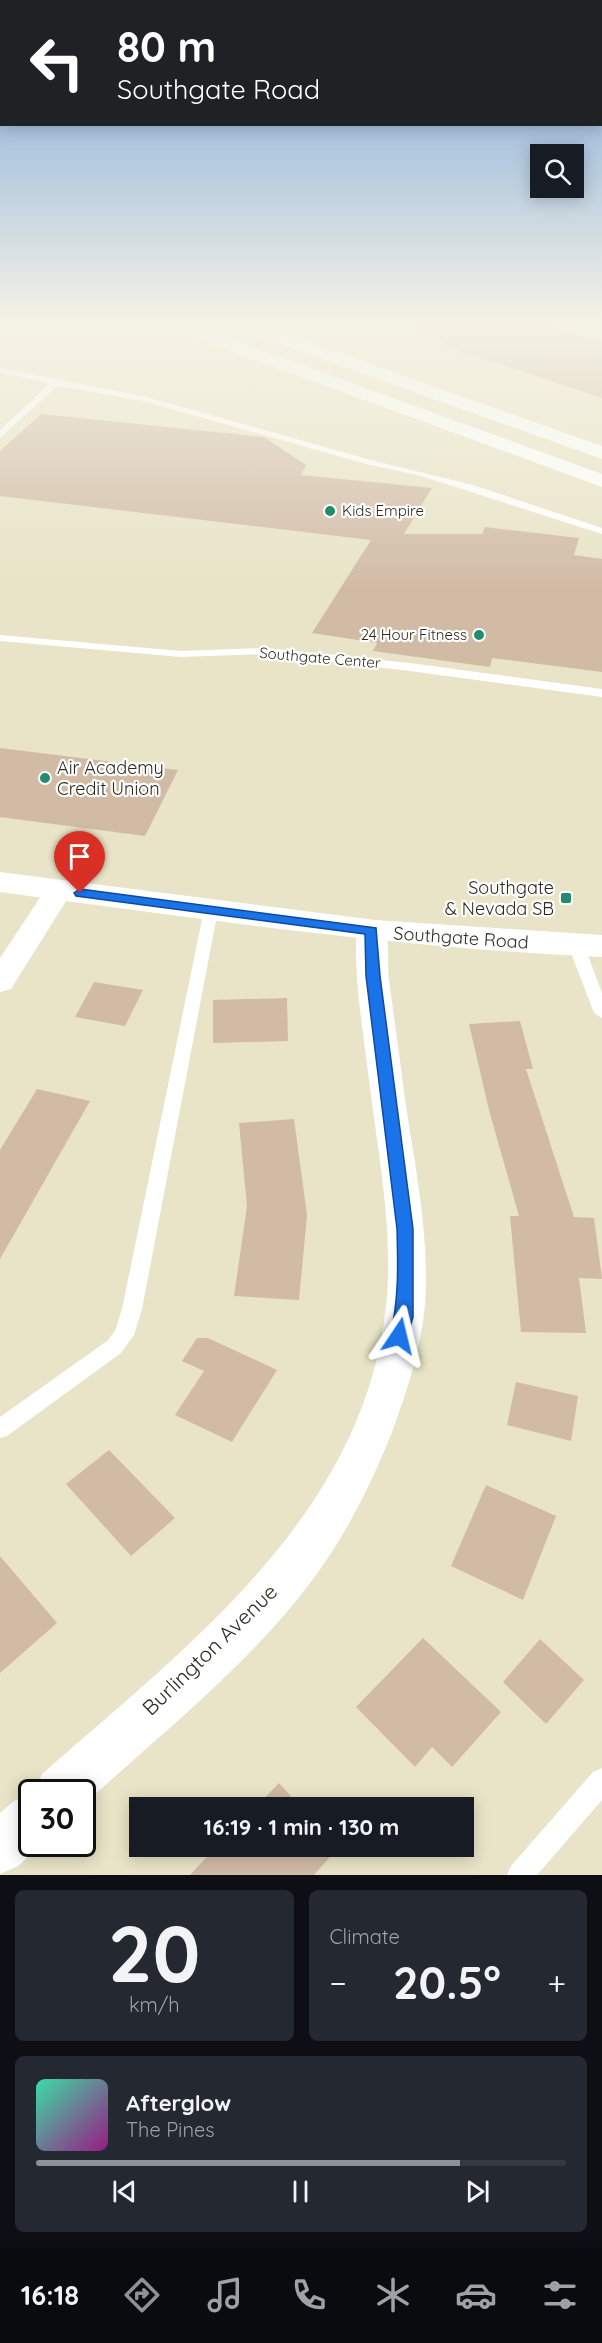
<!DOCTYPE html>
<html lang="en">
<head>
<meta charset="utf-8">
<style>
  body { margin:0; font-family:Quicksand,sans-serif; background:#242831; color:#f1f3f6; height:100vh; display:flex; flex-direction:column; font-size:22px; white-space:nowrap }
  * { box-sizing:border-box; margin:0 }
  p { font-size:20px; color:#9ea1a6 }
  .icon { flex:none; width:33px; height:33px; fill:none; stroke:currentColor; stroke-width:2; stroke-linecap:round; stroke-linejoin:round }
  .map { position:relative; height:1875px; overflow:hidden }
  .sheet { display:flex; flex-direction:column; gap:15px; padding:15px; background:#0d0f14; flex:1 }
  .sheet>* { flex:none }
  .hud { position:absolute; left:0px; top:0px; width:603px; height:126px; box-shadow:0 3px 15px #0003; background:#202124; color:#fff; overflow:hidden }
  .controls { position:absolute; left:530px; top:144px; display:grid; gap:12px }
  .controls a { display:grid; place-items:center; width:54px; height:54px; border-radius:0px; background:#171b24; box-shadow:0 3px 15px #0003; font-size:30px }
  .speed { position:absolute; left:18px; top:1779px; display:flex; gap:12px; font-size:30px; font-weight:700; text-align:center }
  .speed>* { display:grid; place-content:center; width:78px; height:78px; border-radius:50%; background:#171b24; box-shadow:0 3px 15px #0003; line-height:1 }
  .speed .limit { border:3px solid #111; border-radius:9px; background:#fff; color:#111 }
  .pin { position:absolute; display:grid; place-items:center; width:51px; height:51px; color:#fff; margin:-62px -26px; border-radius:50% 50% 50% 0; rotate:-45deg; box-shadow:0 0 6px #0007 }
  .pin .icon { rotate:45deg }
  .me { position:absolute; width:66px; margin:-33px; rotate:10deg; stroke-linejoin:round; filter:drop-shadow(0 0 4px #0008) }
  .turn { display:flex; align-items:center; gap:21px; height:126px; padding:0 18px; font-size:27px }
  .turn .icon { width:78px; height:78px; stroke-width:2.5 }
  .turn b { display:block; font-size:42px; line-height:51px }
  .big { font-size:45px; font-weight:700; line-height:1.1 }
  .sheet .card { flex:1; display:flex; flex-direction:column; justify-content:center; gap:9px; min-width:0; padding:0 21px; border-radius:9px; background:#242831 }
  .sheet .dial { align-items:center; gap:0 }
  .dial b { font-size:78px; line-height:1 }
  .song { display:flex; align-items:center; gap:18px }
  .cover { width:72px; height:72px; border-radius:9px; background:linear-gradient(135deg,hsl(160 70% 55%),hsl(310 70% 35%)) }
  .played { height:6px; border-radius:3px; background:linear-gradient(90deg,#8c9099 80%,#363941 80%) }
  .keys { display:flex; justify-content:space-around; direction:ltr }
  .heat { display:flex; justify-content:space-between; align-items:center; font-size:33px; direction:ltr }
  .sheet .tiles { flex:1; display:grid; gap:15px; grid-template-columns:1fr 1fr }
  .card:last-child { grid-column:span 2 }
  .trip { position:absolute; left:129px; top:1797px; width:345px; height:60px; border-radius:0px; background:#171b24; box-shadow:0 3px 15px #0003; font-weight:700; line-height:60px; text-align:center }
  .dock { display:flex; height:96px; justify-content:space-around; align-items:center; background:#090b0e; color:#9ea1a6 }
  .dock .icon { width:42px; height:42px }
  .dock .on { color:#8c9099 }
  .dock b { font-size:27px; color:#f1f3f6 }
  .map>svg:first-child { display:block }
  .building { fill:#d1bba5 }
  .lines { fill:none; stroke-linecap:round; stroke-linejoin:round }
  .service { fill:#fff; fill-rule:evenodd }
  .minor { fill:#fff; fill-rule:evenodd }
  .tertiary { fill:#fff; fill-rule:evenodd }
  .trunk { fill:#fff; fill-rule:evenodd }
  .route { fill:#1a73e8; stroke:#114b97; stroke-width:1.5 }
  .poi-dot { fill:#228d6c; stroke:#fff; stroke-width:2 }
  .labels { text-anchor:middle; stroke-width:4.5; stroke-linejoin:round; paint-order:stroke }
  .far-poi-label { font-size:15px; fill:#2c2b20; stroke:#fff; text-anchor:start }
  .far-street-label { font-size:15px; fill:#2c2b20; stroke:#fff }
  .poi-label { font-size:18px; fill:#2c2b20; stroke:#fff; text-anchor:start }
  .street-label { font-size:18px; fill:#2c2b20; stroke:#fff }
  .near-street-label { font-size:21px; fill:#2c2b20; stroke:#fff }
</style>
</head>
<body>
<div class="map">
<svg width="602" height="1875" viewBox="0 0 602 1875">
  <rect width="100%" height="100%" fill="#e9e4c7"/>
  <g class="building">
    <polygon points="418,326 547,326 602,342 602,398 439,344 445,342 417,332"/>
    <polygon points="41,414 264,437 306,465 301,475 432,488 404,534 482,534 485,527 579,538 574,555 602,559 602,672 492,658 490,667 373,651 377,643 312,633 371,540 0,496 0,451"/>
    <polygon points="0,748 178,770 145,836 0,817"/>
    <polygon points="94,982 143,990 125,1026 75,1017"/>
    <polygon points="287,998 288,1041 213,1043 213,1000"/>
    <polygon points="520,1021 533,1069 526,1069 574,1217 594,1218 602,1279 579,1278 586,1333 521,1332 510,1216 519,1216 490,1114 469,1024"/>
    <polygon points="37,1089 90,1101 0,1259 0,1150"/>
    <polygon points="294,1119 307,1215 299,1300 234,1296 247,1206 239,1123"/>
    <polygon points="197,1338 208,1338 277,1370 232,1442 175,1415 204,1371 182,1361"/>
    <polygon points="516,1382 578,1396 571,1441 507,1425"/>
    <polygon points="109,1450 175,1518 131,1556 66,1484"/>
    <polygon points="486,1485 556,1516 523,1600 451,1566"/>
    <polygon points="0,1556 57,1623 0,1673"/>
    <polygon points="423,1638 501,1712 452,1767 432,1747 415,1767 356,1707"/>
    <polygon points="540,1639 584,1680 546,1724 503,1682"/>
    <polygon points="279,1783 301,1808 255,1808"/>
    <polygon points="217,1846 335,1846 337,1849 314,1875 190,1875"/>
  </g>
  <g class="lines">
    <g class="service">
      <polygon points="0,368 147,397 371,460 473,485 602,528 602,534 421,476 366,464 143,401 57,386 0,438 0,430 49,384 0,372"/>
      <polygon points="0,635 181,651 266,648 410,663 602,689 602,697 410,671 266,654 181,657 0,641"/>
      <polygon points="211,905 218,910 142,1309 134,1335 121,1353 7,1436 0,1438 0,1417 107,1341 115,1331 122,1309 204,910"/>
      <polygon points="576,940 584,945 602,993 602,1018 594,1013 568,945"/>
      <polygon points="602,1768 602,1800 537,1875 507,1875 511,1866 593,1772"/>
    </g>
    <g class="minor">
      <polygon points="59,881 69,884 73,890 11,989 0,992 0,958 49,884"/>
      <path d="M371 921 382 924C391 939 387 962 389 979 394 1019 400 1059 405 1099 415 1167 430 1236 425 1305 421 1349 407 1391 392 1432 372 1482 348 1531 316 1575 252 1663 162 1733 82 1806V1792H35L42 1774C188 1645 364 1515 386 1306 394 1231 378 1154 369 1080 366 1051 348 944 360 924Z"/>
      <polygon points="32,1794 32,1844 43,1844 18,1866 0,1874 0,1813 14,1801"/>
    </g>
    <path class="tertiary" d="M0 872 375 920 602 935V957C400 948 200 919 0 892Z"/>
    <g class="trunk">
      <polygon points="171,326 195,326 602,474 602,487 173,330"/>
      <polygon points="238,326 263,326 602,446 602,459 240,330"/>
    </g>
  </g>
  <linearGradient id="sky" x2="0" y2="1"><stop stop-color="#76a2d7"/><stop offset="0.55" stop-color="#f5f3e6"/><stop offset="1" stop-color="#f5f3e6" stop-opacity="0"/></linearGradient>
  <rect width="602" height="589" fill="url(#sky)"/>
  <path class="route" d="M80 889 376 928 380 976 413 1229V1317L406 1341 399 1344 393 1341 390 1336C399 1301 398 1265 397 1229L366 976 365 934 76 896 74 893Z"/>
  <g class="poi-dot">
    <circle cx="330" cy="511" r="6"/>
    <circle cx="479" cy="635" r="6"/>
    <circle cx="45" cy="778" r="6"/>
    <rect x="560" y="892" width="12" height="12" rx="3"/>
  </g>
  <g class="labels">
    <g class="far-poi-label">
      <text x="342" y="516">Kids Empire</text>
      <text x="467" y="640" text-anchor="end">24 Hour Fitness</text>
    </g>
    <g class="far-street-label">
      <text transform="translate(320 658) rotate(5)" y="5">Southgate Center</text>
    </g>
    <g class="poi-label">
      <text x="57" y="774">Air Academy<tspan x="57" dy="21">Credit Union</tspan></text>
      <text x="554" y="894" text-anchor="end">Southgate<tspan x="554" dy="21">&amp; Nevada SB</tspan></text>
    </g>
    <g class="street-label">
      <text transform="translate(461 938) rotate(4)" y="6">Southgate Road</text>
    </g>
    <g class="near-street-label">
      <text transform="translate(210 1650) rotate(-44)" y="7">Burlington Avenue</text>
    </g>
  </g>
</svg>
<div class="controls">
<a><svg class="icon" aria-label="search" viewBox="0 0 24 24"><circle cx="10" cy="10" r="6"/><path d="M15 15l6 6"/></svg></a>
</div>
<div class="speed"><div class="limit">30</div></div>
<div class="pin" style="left:80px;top:893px;background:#d93025"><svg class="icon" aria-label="arrive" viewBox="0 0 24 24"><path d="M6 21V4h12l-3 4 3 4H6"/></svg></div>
<svg class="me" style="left:399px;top:1336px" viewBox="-20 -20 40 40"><path d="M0-17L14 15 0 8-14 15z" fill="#1a73e8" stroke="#fff" stroke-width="4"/></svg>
<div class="trip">16:19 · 1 min · 130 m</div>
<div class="hud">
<div class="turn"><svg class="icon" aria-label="left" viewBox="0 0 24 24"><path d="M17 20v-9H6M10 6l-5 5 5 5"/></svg><div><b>80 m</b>Southgate Road</div></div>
</div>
</div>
<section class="sheet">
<div class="tiles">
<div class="card dial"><b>20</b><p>km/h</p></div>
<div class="card"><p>Climate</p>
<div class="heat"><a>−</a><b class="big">20.5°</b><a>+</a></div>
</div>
<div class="card">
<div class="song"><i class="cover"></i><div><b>Afterglow</b><p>The Pines</p></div></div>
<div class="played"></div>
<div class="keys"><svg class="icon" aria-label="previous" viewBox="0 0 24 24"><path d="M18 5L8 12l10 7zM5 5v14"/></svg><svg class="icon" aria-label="pause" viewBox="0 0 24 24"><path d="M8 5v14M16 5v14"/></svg><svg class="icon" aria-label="next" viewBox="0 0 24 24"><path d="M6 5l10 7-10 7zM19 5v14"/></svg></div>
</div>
</div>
</section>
<nav class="dock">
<b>16:18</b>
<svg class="icon on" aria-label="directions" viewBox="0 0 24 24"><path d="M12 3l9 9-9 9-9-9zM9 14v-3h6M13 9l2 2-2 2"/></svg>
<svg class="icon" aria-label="music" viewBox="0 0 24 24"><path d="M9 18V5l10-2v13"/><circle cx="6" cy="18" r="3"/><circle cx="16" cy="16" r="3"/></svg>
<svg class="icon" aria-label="phone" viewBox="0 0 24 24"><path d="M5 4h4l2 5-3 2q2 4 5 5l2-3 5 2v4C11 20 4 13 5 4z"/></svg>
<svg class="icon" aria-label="climate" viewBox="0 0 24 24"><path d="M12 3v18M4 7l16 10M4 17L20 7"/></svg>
<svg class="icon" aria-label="car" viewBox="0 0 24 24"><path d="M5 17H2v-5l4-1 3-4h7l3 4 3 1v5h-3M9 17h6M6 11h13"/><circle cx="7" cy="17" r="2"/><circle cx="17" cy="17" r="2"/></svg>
<svg class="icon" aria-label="filters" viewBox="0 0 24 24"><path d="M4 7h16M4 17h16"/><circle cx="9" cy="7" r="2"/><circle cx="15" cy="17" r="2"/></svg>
</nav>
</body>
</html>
